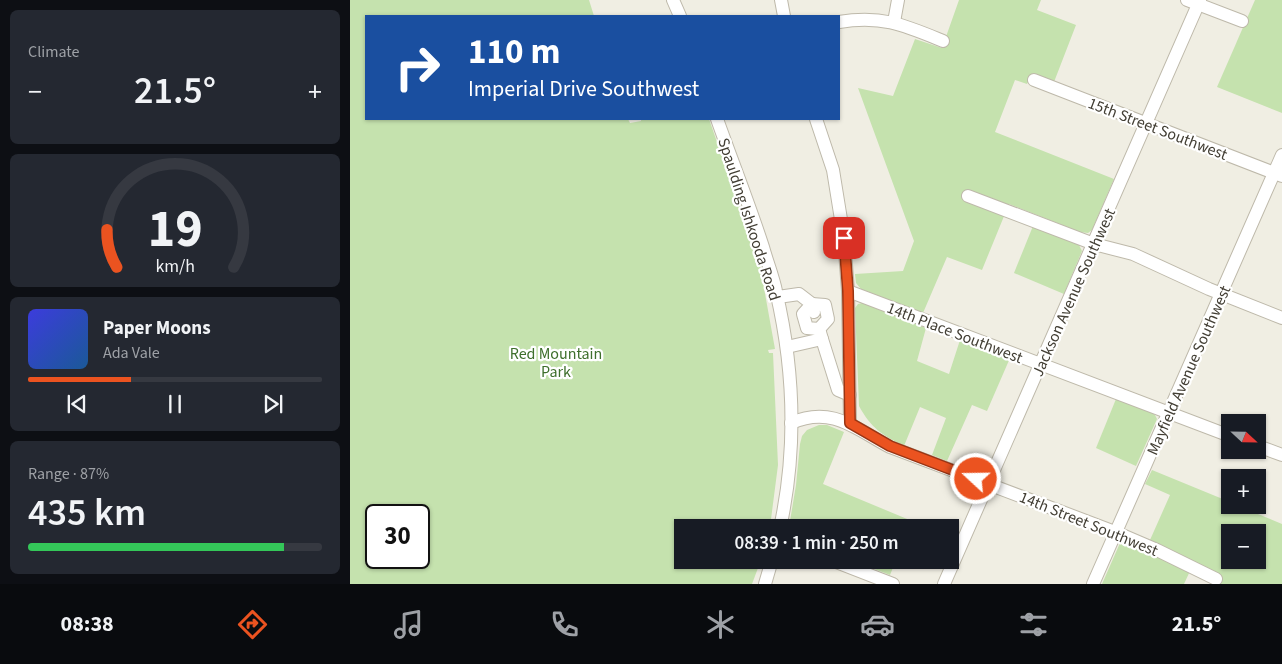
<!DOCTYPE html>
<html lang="en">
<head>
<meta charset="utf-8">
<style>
  body { margin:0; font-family:"Source Sans 3",sans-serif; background:#242831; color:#f1f3f6; height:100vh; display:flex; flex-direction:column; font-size:19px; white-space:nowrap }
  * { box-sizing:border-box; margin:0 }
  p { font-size:16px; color:#9ea1a6 }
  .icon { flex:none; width:28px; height:28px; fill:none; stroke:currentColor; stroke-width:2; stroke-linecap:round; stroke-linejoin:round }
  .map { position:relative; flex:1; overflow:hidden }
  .panel { display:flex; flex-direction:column; gap:10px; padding:10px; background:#0d0f14; width:350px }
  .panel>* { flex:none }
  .banner { position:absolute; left:15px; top:15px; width:475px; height:105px; border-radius:0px; box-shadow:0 1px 4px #0004; background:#1a4fa0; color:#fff; overflow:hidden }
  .needle { width:32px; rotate:112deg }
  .fabs { position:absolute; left:871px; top:414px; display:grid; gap:10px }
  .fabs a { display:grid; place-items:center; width:45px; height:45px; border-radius:0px; background:#171b24; box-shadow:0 1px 4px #0004; font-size:25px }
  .speed { position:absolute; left:15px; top:504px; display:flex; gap:10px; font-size:25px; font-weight:700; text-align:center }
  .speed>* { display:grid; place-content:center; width:65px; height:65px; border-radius:50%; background:#171b24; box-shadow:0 1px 4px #0004; line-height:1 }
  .speed .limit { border:2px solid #111; border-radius:8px; background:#fff; color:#111 }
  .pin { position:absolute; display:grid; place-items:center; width:42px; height:42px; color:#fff; margin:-21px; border-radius:10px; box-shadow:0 2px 8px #0006 }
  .me { position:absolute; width:55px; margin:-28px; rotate:291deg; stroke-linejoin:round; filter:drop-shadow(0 0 4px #0008) }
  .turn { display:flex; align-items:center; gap:18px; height:105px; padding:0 20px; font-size:22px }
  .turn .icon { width:65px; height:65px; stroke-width:2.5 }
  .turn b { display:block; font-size:35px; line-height:42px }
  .big { font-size:38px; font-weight:600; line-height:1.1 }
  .panel .card { flex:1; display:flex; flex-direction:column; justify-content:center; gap:8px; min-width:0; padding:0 18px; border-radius:8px; background:#242831 }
  .panel .dial { align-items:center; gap:0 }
  .dial svg { height:130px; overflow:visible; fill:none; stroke:#363941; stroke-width:7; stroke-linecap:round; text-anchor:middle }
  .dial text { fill:#f1f3f6; stroke:none }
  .song { display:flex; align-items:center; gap:15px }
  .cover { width:60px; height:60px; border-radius:8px; background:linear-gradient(135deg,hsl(240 70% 55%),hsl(210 70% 35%)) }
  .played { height:5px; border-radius:2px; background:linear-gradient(90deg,#eb5320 35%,#363941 35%) }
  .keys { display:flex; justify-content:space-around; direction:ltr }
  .heat { display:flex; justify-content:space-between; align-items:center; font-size:28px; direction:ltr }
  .charge { height:8px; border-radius:4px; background:linear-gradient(90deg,#34c759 87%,#363941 0) }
  .trip { position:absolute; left:324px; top:519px; width:285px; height:50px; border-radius:0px; background:#171b24; box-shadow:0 1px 4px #0004; font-weight:600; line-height:50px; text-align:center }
  .menu { display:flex; height:80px; justify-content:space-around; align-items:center; background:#090b0e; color:#9ea1a6 }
  .menu .icon { width:35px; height:35px }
  .menu .on { color:#eb5320 }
  .menu b { font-size:22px; color:#f1f3f6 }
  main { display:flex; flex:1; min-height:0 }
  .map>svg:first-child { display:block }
  .green { fill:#c5e2ae; fill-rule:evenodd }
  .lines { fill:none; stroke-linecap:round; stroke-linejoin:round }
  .minor-casing { stroke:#beb9aa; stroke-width:14 }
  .minor { stroke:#fff; stroke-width:12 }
  .route-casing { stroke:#993615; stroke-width:12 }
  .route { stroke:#eb5320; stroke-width:9 }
  .labels { text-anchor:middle; stroke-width:4.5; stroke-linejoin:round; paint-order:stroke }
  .street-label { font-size:16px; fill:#423e34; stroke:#fff }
  .park-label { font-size:16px; fill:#3e6f2c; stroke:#fff }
</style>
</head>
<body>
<main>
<section class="panel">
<div class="card"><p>Climate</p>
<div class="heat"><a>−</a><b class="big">21.5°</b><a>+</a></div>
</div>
<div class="card dial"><svg viewBox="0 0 100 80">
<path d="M14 69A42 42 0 1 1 86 69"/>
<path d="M14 69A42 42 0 0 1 8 46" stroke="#eb5320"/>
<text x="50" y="56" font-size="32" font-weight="700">19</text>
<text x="50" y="72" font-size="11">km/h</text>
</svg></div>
<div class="card">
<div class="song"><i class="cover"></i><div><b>Paper Moons</b><p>Ada Vale</p></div></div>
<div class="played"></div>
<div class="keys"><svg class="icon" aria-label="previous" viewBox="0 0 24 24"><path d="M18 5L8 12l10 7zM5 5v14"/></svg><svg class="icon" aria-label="pause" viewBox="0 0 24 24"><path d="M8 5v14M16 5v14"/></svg><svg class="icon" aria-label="next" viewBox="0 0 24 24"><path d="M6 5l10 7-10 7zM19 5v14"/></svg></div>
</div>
<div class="card"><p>Range · 87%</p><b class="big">435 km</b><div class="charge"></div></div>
</section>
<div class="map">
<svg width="932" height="584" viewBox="0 0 932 584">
  <rect width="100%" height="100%" fill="#f0eee3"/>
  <g class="green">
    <path d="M0 0H239L244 16H16V119H278L280 123 291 121V119H359L410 266 425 349 418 350 419 353H423L428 465 420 527 332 528V560H411L402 584H0ZM26 515H69V558H26Z"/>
    <polygon points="609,0 691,0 687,10 726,25 704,82 682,74 677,84 665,80 645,132 764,179 742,230 738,233 730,232 659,204 632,270 597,257 573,313 511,289 506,283 505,274 553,271 564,241 508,88 543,96 565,39 592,48"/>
    <polygon points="905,0 932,0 932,113 867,87"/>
    <polygon points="683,226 729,245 732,251 714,294 664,273"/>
    <path d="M512 303 576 328 567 361 599 374 610 340 660 358 637 411 622 405 597 461 582 455 596 418 570 407 554 446C532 435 521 428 509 406L505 308 508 304Z"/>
    <polygon points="766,399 801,412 805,415 807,419 786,466 746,448"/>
    <polygon points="469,425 477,425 494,432 473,484 562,521 560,527 439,527 446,485 450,444 452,436 457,430"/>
    <path d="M802 470 880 502V505H886L932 524V584H867L800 540 820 495 795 484ZM880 532H908V560H880Z"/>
    <path d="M770 543C784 543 825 564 840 571L834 584H752Z"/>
    <polygon points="501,560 546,560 540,575"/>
  </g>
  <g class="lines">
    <g class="minor-casing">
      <g id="minor">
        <polyline points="323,0 330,16"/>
        <polyline points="431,0 434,16"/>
        <polyline points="837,0 892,21"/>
        <path d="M489 22C532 15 554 25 593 41"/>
        <polyline points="544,22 548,0"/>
        <polyline points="684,80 932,176"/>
        <path d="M367 119C382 161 399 204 413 247 417 262 423 276 426 291 444 368 447 450 430 528"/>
        <polyline points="466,119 483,170 494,238 498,291 500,423"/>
        <polyline points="618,196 744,244 783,254 859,289 932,318"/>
        <polyline points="498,291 880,436"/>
        <polyline points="428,297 449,294 462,304 453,314 457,328 469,329 472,339 437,347"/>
        <polyline points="464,312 462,304 475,305 478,319 469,329"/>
        <polyline points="472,339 488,390 500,395"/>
        <path d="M441 423C482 405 506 429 540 447L765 532 807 550 866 579"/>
        <polyline points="908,446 932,455"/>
        <polyline points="481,560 543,584"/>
        <polyline points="415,584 422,560"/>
        <polyline points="594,584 850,0"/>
        <polyline points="743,584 932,155"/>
      </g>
    </g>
    <use href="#minor" class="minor"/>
  </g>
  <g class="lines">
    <g class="route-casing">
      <polyline id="route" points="494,238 498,291 500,423 540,446 626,479"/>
    </g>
    <use href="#route" class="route"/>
  </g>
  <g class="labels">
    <g class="street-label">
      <text transform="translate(808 128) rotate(21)" y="6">15th Street Southwest</text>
      <text transform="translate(400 219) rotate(72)" y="6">Spaulding Ishkooda Road</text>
      <text transform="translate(723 292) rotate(-66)" y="6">Jackson Avenue Southwest</text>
      <text transform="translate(605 332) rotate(21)" y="6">14th Place Southwest</text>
      <text transform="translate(838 370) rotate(-66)" y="6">Mayfield Avenue Southwest</text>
      <text transform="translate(739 523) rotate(22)" y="6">14th Street Southwest</text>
    </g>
    <g class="park-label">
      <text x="206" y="359">Red Mountain<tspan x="206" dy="18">Park</tspan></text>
    </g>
  </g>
</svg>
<div class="fabs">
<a><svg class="needle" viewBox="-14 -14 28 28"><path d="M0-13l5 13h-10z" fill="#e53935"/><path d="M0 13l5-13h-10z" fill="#9ea1a6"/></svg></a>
<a>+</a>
<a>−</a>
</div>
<div class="speed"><div class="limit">30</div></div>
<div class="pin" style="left:494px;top:238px;background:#d93025"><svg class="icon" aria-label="arrive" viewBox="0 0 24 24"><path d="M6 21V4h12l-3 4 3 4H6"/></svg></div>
<svg class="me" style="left:626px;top:479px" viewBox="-20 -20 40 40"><circle r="17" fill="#eb5320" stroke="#fff" stroke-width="3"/><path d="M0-11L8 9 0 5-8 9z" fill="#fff"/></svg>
<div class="trip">08:39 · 1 min · 250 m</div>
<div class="banner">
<div class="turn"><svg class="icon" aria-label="right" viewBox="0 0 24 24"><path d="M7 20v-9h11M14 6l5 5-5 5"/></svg><div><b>110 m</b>Imperial Drive Southwest</div></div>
</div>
</div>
</main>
<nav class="menu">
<b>08:38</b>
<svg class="icon on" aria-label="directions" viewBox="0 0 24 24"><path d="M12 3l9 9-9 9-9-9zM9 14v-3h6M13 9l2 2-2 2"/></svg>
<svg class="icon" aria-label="music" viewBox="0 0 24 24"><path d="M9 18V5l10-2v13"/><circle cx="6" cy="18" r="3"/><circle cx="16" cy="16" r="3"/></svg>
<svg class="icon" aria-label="phone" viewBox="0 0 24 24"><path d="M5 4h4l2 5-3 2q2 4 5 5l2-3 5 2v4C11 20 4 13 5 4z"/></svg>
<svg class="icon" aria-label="climate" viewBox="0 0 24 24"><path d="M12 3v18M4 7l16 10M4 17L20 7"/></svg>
<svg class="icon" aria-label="car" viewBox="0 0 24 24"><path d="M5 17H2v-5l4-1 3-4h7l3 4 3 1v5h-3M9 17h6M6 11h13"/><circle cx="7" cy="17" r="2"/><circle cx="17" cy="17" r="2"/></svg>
<svg class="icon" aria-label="filters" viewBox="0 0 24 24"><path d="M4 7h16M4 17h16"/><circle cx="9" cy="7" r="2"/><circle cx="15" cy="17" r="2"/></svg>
<b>21.5°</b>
</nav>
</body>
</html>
